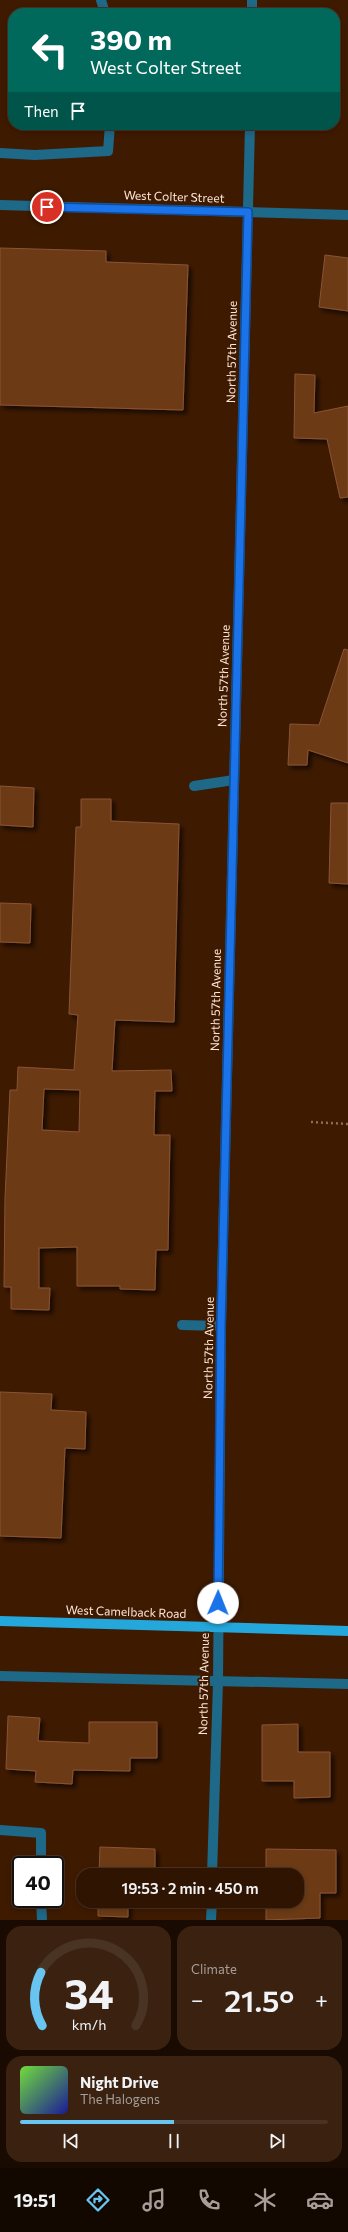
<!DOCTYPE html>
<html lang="en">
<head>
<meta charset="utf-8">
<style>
  body { margin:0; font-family:Commissioner,sans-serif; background:#3a2110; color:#f1f3f6; height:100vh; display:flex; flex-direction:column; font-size:15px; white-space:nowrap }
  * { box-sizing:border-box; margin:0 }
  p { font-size:13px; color:#a79e99 }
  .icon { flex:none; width:22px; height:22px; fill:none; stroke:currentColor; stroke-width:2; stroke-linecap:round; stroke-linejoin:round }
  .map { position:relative; height:1920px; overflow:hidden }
  .side { display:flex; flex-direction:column; gap:6px; padding:6px; background:#190b01; flex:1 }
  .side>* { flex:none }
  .top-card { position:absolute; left:8px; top:8px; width:332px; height:122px; border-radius:16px; box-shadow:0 2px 6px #0003,0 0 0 1px #493323; background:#00695c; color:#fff; overflow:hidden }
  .speed { position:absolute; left:12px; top:1856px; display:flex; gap:8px; font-size:20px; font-weight:700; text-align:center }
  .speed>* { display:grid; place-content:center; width:52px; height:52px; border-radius:50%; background:#2e1401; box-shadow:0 2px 6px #0003,0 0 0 1px #493323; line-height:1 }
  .speed .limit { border:2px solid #111; border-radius:6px; background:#fff; color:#111 }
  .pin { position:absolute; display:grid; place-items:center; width:34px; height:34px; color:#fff; margin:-17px; border:2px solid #fff; border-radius:50%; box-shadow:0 1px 4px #0007 }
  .me { position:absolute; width:44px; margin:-22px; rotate:1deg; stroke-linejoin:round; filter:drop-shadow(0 0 3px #0008) }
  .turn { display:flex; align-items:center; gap:14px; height:84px; padding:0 16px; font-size:18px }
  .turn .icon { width:52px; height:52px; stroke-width:2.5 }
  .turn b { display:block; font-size:28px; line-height:34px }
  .then { display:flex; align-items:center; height:38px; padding:0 16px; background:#0003; gap:8px; font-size:15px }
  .big { font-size:30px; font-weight:600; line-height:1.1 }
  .side .card { flex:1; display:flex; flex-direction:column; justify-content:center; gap:6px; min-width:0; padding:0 14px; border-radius:16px; background:#3a2110 }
  .side .dial { align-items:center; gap:0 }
  .dial svg { height:104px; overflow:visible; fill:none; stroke:#493323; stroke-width:7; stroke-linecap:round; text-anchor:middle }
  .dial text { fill:#f1f3f6; stroke:none }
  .song { display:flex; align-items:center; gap:12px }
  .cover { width:48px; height:48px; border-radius:6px; background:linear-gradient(135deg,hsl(100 70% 55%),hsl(240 70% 35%)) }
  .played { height:4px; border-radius:2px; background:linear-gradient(90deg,#68c4f0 50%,#493323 50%) }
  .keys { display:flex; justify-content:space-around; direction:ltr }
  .heat { display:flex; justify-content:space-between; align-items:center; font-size:22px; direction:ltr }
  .side .tiles { flex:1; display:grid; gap:6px; grid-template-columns:1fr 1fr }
  .card:last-child { grid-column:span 2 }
  .trip { position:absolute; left:76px; top:1868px; width:228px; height:40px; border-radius:16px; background:#2e1401; box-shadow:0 2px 6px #0003,0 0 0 1px #493323; font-weight:600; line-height:40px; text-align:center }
  .dock { display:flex; height:64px; justify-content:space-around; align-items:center; background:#120800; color:#a79e99 }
  .dock .icon { width:28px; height:28px }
  .dock .active { color:#68c4f0 }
  .dock b { font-size:18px; color:#f1f3f6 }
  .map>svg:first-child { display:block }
  .building { fill:#6c3a19; stroke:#895434; fill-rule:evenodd; filter:url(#shadow) }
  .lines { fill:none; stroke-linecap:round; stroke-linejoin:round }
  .path { stroke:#8d6e59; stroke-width:2.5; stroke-dasharray:2 3; stroke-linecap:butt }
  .minor { stroke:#1e6888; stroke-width:10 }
  .major { stroke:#24a8dc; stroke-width:10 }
  .route-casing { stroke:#114b97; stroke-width:10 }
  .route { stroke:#1a73e8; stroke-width:7 }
  .labels { text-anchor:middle; stroke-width:4; stroke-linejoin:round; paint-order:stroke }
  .street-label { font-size:12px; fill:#fee5d7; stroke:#3e1a01 }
</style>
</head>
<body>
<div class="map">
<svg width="348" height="1920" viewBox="0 0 348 1920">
  <defs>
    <filter id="shadow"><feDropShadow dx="3.5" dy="3.5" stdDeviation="2" flood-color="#0009"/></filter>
  </defs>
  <rect width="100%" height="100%" fill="#3e1a01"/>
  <g class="building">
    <polygon points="0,248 106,251 106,262 188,265 183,410 0,405"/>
    <polygon points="325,255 348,258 348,311 319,307"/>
    <polygon points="295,374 315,375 314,413 348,406 348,497 340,498 327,439 294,438"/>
    <polygon points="344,649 348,650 348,763 308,750 307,765 288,765 290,724 319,725"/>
    <polygon points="0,786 34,788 33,827 0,825"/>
    <path d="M81 799H111V821L179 824 174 1022 115 1020 112 1071 171 1070 172 1091H155L154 1135H170L168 1250H156L155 1290 120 1289V1286H77V1247L39 1248V1288H50L49 1310 11 1309V1287H4L5 1198 10 1090H17L18 1067 74 1070 78 1015 69 1014 76 827H81ZM44 1089 80 1090 79 1132 42 1130Z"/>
    <polygon points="331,803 348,803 348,884 329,883"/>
    <polygon points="0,903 31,904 30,943 0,942"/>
    <polygon points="0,1392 52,1394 51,1410 86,1412 85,1449 65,1448 61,1538 0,1536"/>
    <polygon points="8,1716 40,1718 38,1741 89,1743 89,1722 157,1722 157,1758 130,1758 130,1771 73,1770 72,1784 35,1782 36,1771 6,1769"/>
    <polygon points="298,1724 298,1752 330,1752 330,1797 294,1798 294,1781 262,1781 262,1725"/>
    <polygon points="100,1847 155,1849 155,1875 99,1875"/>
    <polygon points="266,1849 336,1850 336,1893 320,1893 320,1918 266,1920 266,1901 297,1901 297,1875 266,1875"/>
    <polygon points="98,1901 128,1901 128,1917 98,1916"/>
  </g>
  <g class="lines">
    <polyline class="path" points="311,1122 348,1124"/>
    <g class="minor">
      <polyline points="101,0 105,13"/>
      <polyline points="252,13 252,0"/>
      <polyline points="0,153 35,155 108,151 110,125"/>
      <polyline points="0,205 348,215"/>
      <polyline points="194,786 234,780"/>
      <polyline points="182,1325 221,1326"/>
      <polyline points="0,1676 348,1684"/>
      <polyline points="0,1830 41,1833 41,1865"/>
      <polyline points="212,1875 218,1682 221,1326 250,125"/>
      <polyline points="41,1899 42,1920"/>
      <polyline points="211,1920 212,1901"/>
    </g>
    <polyline class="major" points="0,1621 348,1631"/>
  </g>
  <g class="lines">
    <g class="route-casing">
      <polyline id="route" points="47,207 248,212 221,1326 218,1603"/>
    </g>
    <use href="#route" class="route"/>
  </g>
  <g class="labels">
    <g class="street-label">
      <text transform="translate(174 197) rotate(2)" y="4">West Colter Street</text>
      <text transform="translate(232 352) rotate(-89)" y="4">North 57th Avenue</text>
      <text transform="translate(224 676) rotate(-88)" y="4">North 57th Avenue</text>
      <text transform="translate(216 1000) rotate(-89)" y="4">North 57th Avenue</text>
      <text transform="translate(209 1348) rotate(-89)" y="4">North 57th Avenue</text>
      <text transform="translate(126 1612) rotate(2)" y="4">West Camelback Road</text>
      <text transform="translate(204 1684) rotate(-89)" y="4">North 57th Avenue</text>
    </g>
  </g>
</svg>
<div class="speed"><div class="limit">40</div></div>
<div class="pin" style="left:47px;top:207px;background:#d93025"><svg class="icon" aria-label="arrive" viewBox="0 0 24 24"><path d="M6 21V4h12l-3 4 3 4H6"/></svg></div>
<svg class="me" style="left:218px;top:1603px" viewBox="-20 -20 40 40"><circle r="19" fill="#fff"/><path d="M0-13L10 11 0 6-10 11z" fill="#1a73e8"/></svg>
<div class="trip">19:53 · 2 min · 450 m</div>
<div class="top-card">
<div class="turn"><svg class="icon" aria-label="left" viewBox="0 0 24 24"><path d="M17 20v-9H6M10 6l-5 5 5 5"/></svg><div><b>390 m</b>West Colter Street</div></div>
<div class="then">Then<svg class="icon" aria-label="arrive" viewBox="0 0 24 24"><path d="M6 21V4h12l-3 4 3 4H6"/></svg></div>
</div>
</div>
<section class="side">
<div class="tiles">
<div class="card dial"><svg viewBox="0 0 100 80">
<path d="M14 69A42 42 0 1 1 86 69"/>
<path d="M14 69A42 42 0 0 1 13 28" stroke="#68c4f0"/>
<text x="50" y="56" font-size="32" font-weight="700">34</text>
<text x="50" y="72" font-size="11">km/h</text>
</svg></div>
<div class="card"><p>Climate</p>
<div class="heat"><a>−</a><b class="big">21.5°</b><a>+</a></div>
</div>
<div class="card">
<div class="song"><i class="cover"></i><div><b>Night Drive</b><p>The Halogens</p></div></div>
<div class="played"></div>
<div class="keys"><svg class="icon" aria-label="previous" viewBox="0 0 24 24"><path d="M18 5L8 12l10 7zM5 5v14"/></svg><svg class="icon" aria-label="pause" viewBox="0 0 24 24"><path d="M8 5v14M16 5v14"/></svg><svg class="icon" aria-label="next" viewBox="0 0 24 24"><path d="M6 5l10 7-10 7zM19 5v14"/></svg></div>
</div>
</div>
</section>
<nav class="dock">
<b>19:51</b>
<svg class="icon active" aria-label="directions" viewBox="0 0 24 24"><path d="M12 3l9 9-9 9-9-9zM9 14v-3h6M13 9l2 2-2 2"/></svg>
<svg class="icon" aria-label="music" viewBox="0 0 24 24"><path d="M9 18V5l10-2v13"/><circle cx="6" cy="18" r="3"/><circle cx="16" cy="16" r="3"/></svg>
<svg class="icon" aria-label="phone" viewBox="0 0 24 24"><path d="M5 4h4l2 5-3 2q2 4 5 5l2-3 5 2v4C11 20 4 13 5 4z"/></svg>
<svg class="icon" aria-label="climate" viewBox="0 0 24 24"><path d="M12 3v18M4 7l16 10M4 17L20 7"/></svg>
<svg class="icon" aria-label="car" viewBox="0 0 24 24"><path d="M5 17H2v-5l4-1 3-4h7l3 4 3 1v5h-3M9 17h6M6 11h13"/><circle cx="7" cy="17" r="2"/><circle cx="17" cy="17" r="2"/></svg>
</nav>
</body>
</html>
